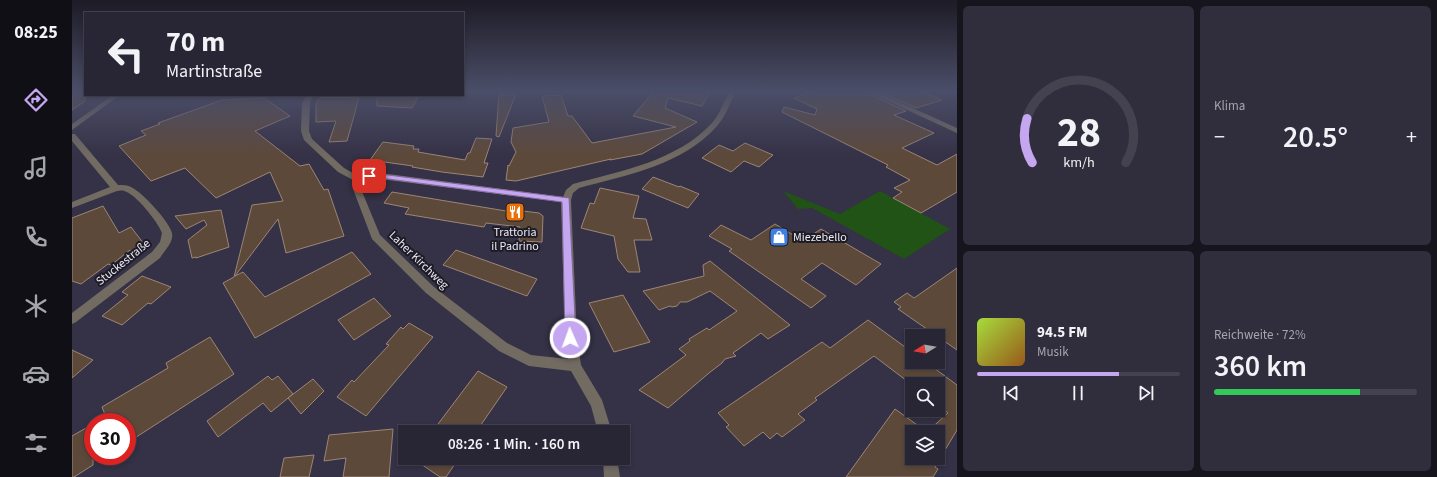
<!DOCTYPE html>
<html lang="de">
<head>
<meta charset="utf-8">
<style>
  body { margin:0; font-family:"Source Sans 3",sans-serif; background:#302d3c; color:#f1f3f6; height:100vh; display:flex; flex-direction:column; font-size:15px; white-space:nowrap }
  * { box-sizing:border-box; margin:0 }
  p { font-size:13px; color:#a5a5ac }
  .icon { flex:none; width:22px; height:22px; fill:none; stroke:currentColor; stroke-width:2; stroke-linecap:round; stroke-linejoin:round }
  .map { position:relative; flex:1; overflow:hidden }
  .panel { display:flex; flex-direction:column; gap:6px; padding:6px; background:#16141d; width:480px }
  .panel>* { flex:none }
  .top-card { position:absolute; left:12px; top:12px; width:380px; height:84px; border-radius:0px; box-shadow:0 2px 6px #0003,0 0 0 1px #44424f; background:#282534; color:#f1f3f6; overflow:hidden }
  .needle { width:26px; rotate:259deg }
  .buttons { position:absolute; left:833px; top:329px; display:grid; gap:8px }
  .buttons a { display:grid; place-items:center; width:40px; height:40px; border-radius:0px; background:#282534; box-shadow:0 2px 6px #0003,0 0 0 1px #44424f; font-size:20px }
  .speed { position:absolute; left:12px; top:413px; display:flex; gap:8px; font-size:20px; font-weight:700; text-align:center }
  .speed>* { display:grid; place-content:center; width:52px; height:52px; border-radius:50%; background:#282534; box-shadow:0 2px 6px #0003,0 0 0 1px #44424f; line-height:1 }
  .speed .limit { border:6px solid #d22; background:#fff; color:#111 }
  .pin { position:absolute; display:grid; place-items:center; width:34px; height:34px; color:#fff; margin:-17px; border-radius:8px; box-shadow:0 2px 6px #0006 }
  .me { position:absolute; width:44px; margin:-22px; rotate:358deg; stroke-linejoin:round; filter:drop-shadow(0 0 3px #0008) }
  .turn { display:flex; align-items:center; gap:14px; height:84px; padding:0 16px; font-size:18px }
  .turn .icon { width:52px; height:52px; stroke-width:2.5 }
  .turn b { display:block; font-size:28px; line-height:34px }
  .big { font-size:30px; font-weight:600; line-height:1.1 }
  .panel .tile { flex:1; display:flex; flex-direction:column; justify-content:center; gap:6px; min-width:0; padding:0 14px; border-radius:6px; background:#302d3c }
  .panel .dial { align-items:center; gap:0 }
  .dial svg { height:104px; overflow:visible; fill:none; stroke:#44424f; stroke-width:7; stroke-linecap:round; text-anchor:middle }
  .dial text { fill:#f1f3f6; stroke:none }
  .song { display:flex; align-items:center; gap:12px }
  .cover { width:48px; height:48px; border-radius:6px; background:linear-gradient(135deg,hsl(80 70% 55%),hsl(30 70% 35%)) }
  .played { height:4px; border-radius:2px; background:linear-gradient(90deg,#c5a6f0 70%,#44424f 70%) }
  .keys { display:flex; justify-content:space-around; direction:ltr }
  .heat { display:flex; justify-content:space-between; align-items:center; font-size:22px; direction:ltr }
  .charge { height:6px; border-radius:3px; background:linear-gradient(90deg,#34c759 72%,#44424f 0) }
  .panel .tiles { flex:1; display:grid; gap:6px; grid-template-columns:repeat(2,1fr) }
  .trip { position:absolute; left:326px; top:425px; width:232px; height:40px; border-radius:0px; background:#282534; box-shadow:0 2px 6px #0003,0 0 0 1px #44424f; font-weight:600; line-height:40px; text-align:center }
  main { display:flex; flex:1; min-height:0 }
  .tab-bar { display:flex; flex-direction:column; width:72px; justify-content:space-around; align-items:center; background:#100f15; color:#a5a5ac }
  .tab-bar .icon { width:28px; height:28px }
  .tab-bar .current { color:#c5a6f0 }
  .tab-bar b { font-size:18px; color:#f1f3f6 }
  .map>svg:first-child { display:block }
  .green { fill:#215316 }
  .building { fill:#5d493a; stroke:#9c8676; fill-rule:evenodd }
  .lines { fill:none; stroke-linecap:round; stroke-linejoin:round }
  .street { fill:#726b62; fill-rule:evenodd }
  .route { fill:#c5a6f0; stroke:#806c9c }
  .labels { text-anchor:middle; stroke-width:4; stroke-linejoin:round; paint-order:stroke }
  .poi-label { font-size:12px; fill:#ebe8f6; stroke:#1d1b24 }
  .street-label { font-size:12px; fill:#ebe8f6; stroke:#1d1b24 }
</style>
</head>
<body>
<main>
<nav class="tab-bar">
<b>08:25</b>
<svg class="icon current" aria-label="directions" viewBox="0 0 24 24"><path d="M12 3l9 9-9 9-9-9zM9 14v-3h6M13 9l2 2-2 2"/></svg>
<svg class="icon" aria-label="music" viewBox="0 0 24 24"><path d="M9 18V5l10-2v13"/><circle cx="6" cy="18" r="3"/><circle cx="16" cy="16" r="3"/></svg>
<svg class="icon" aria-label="phone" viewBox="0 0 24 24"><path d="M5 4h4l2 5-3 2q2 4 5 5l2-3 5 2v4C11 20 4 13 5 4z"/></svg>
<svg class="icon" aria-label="climate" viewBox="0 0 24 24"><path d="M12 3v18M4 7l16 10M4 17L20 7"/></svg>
<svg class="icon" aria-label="car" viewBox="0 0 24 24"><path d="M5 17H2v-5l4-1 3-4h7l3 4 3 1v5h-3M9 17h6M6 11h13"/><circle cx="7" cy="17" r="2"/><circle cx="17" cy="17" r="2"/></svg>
<svg class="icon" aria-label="filters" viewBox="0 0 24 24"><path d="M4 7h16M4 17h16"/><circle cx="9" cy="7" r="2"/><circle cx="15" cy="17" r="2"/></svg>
</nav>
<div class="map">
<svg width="885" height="477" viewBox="0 0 885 477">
  <rect width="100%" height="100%" fill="#353146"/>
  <polygon class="green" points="711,191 768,214 808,191 878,229 832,259 740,208 726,209"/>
  <g class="building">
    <polygon points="0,91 13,91 13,101 0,110"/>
    <polygon points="582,91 639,91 630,106 596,98 593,108 625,122 570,154 538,160 539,159 444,181 434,180 436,165 437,166 444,152 439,142 441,128 477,122 470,96 489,95 496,116 500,116 520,143 604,127 561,116"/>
    <polygon points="740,91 794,91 795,93 834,111 822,115 862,133 830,148 865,165 885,154 885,192 849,213 821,198 830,192 822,188 838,180 814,167 816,165 710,112 712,107 743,115 745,109 722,98"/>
    <polygon points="806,91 849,91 870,100 844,108"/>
    <polygon points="427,94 444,94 427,137 424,136"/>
    <polygon points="347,95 340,108 305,106 305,96"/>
    <polygon points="249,97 287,98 275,141 257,142 264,121 244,122 244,103"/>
    <polygon points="192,98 218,116 183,131 228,166 237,164 252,190 256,189 272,236 214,253 206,219 163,276 171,272 193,297 280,252 299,274 183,338 151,283 162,277 180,205 211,201 198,172 144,198 113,168 79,181 47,146 74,135 69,131 88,124 86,123 150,100"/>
    <polygon points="404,138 420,139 412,163 416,163 411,177 370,172 340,167 341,166 298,160 311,142 342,146 341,149 347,149 346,152 393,160 396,153 398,153"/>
    <polygon points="673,143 701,155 687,167 672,161 659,172 630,158 647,145 661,151"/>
    <polygon points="581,177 607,187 608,186 627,194 616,208 570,189"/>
    <polygon points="528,188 567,196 561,218 574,219 580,240 562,240 568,272 556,272 546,259 542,236 509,228 518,203 522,204"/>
    <polygon points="320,192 434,211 435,209 467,213 471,216 470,242 447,241 448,227 414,223 412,227 333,214 337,208 312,203"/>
    <polygon points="31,206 47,233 59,227 75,248 61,254 58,250 39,265 36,264 9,284 0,281 0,218"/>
    <polygon points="149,210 157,247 124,258 124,257 120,258 116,240 135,225 132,220 114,229 103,216"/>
    <polygon points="703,224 731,241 749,229 809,264 784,285 750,263 729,279 754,296 739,308 657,251 660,249 637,236 649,225 679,240"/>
    <polygon points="384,250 465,279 455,296 371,265"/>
    <polygon points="638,261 718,325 696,339 689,333 661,353 664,356 653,359 650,363 637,373 596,408 567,390 614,355 607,349 618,341 617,339 635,328 637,330 665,311 638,291 615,302 608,302 605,306 600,307 598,306 587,310 571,291 632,276 631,265"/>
    <polygon points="885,268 885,350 826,309 829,307 822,302 835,293 842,298 845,296"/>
    <polygon points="70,276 99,287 79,304 76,303 50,325 30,316 56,295 50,292"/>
    <polygon points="551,295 578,342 542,352 517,303"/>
    <polygon points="302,298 319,316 282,340 266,320"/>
    <path d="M796 320 840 352V362H854L885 385V430L863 467 866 469 861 477H774L823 409 855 432 876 413 866 405V384H839L802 356 743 398 745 400 726 414 733 420 710 437 705 433 698 439 691 432 672 446 654 427 657 425 646 413 750 342 758 348ZM840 432H866V458H840Z"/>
    <polygon points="337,323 361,337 294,416 265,397 280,380 282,382 317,345 314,344 329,327 331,329"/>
    <polygon points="138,337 162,374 55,443 55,422 36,422 30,407 96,368 94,363"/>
    <polygon points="0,350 21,360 0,378"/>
    <polygon points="406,371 435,387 404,432 360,432"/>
    <polygon points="196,376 200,380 206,376 221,394 199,412 191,403 146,437 135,421"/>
    <polygon points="241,379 252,391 229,414 216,398"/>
    <polygon points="21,424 21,465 2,477 0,477 0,436"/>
    <polygon points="321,429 317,477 271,477 274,458 252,461 257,435"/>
    <polygon points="242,455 237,477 208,477 212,458"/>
    <polygon points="340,458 387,458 374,477 368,477"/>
  </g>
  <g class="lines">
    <g class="street">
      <path d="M658 91H664C658 103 654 116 645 126 611 165 555 175 507 188L501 193 499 200 505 337 509 365 530 400 540 432H526L519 406 499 371 457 366 427 351 354 293 300 239 281 189 283 181 266 172 232 140 229 131 230 103 235 95H241L238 103 237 131 240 139 272 168 288 177 297 173 316 174 491 197 494 190 501 184C549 171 605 161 640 123 648 114 652 101 658 91ZM298 179 316 180 489 202 493 337 496 359 459 355 435 343 362 287 308 235 289 189 292 182Z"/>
      <polygon points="795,91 803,91 885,128 885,133 796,92"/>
      <polygon points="41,95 48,95 0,130 0,124"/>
      <path d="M0 134H3L46 185C51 185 55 185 59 187 70 192 97 221 100 233 102 242 92 251 88 258L4 322 0 324V313L80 252 88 242 90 233C86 222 63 193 52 191 51 190 46 191 45 191L0 208V202L38 187 0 141Z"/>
      <polygon points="531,458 545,458 548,477 532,477"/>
    </g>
  </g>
  <linearGradient id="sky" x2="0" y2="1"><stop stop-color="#1d1b26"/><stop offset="0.58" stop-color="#4b4e68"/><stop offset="1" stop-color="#4b4e68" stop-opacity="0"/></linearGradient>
  <rect width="885" height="157" fill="url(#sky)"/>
  <polygon class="route" points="295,174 316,175 497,198 504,338 502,341 498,342 495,341 493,338 490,202 316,179 297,178 295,178"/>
  <defs>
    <g id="restaurant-square" transform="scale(1)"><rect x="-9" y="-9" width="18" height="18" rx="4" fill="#e8710a" stroke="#1d1b24"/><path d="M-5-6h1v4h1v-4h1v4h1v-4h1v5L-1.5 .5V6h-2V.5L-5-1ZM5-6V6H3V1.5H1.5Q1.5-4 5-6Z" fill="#fff"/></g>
    <g id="shop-square" transform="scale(1)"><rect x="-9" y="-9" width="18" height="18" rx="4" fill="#3f7fe0" stroke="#1d1b24"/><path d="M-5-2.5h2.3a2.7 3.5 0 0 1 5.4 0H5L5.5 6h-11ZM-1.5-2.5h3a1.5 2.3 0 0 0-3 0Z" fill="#fff"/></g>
  </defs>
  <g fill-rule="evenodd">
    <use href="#restaurant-square" x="443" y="212"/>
    <use href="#shop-square" x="707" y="237"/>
  </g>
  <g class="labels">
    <g class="poi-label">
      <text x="443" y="236">Trattoria<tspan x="443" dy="14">il Padrino</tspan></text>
      <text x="721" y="241" text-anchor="start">Miezebello</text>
    </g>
    <g class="street-label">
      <text transform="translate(347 260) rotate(44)" y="4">Laher Kirchweg</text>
      <text transform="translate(51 262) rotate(-39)" y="4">Stuckestraße</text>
    </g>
  </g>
</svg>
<div class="buttons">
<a><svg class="needle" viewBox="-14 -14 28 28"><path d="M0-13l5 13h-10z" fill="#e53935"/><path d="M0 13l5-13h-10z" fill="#a5a5ac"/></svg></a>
<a><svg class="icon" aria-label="search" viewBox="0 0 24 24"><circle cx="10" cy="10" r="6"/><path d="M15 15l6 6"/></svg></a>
<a><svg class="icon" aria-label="layers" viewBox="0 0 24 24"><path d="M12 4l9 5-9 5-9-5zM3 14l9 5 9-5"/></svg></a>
</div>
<div class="speed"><div class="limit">30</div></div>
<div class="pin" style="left:297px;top:176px;background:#d93025"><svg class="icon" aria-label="arrive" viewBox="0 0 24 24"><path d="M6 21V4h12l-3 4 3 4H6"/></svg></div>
<svg class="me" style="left:498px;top:338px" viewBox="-20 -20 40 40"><circle r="17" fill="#c5a6f0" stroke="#fff" stroke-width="3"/><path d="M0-11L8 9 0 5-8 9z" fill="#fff"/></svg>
<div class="trip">08:26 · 1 Min. · 160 m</div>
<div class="top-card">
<div class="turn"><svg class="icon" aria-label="left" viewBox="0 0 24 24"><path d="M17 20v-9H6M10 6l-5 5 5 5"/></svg><div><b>70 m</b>Martinstraße</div></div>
</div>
</div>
<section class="panel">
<div class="tiles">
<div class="tile dial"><svg viewBox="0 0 100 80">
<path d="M14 69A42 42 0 1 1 86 69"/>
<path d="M14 69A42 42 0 0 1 10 35" stroke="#c5a6f0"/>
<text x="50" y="56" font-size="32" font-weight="700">28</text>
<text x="50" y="72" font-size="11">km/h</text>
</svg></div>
<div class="tile"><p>Klima</p>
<div class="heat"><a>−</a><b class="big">20.5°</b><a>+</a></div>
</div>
<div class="tile">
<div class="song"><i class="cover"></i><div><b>94.5 FM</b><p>Musik</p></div></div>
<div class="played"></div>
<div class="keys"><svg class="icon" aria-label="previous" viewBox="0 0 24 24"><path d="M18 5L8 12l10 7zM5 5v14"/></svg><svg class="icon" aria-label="pause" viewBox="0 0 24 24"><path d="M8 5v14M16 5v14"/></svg><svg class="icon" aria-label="next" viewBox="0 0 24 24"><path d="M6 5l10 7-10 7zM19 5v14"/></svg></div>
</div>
<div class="tile"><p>Reichweite · 72%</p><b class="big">360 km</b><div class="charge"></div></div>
</div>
</section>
</main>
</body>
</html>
